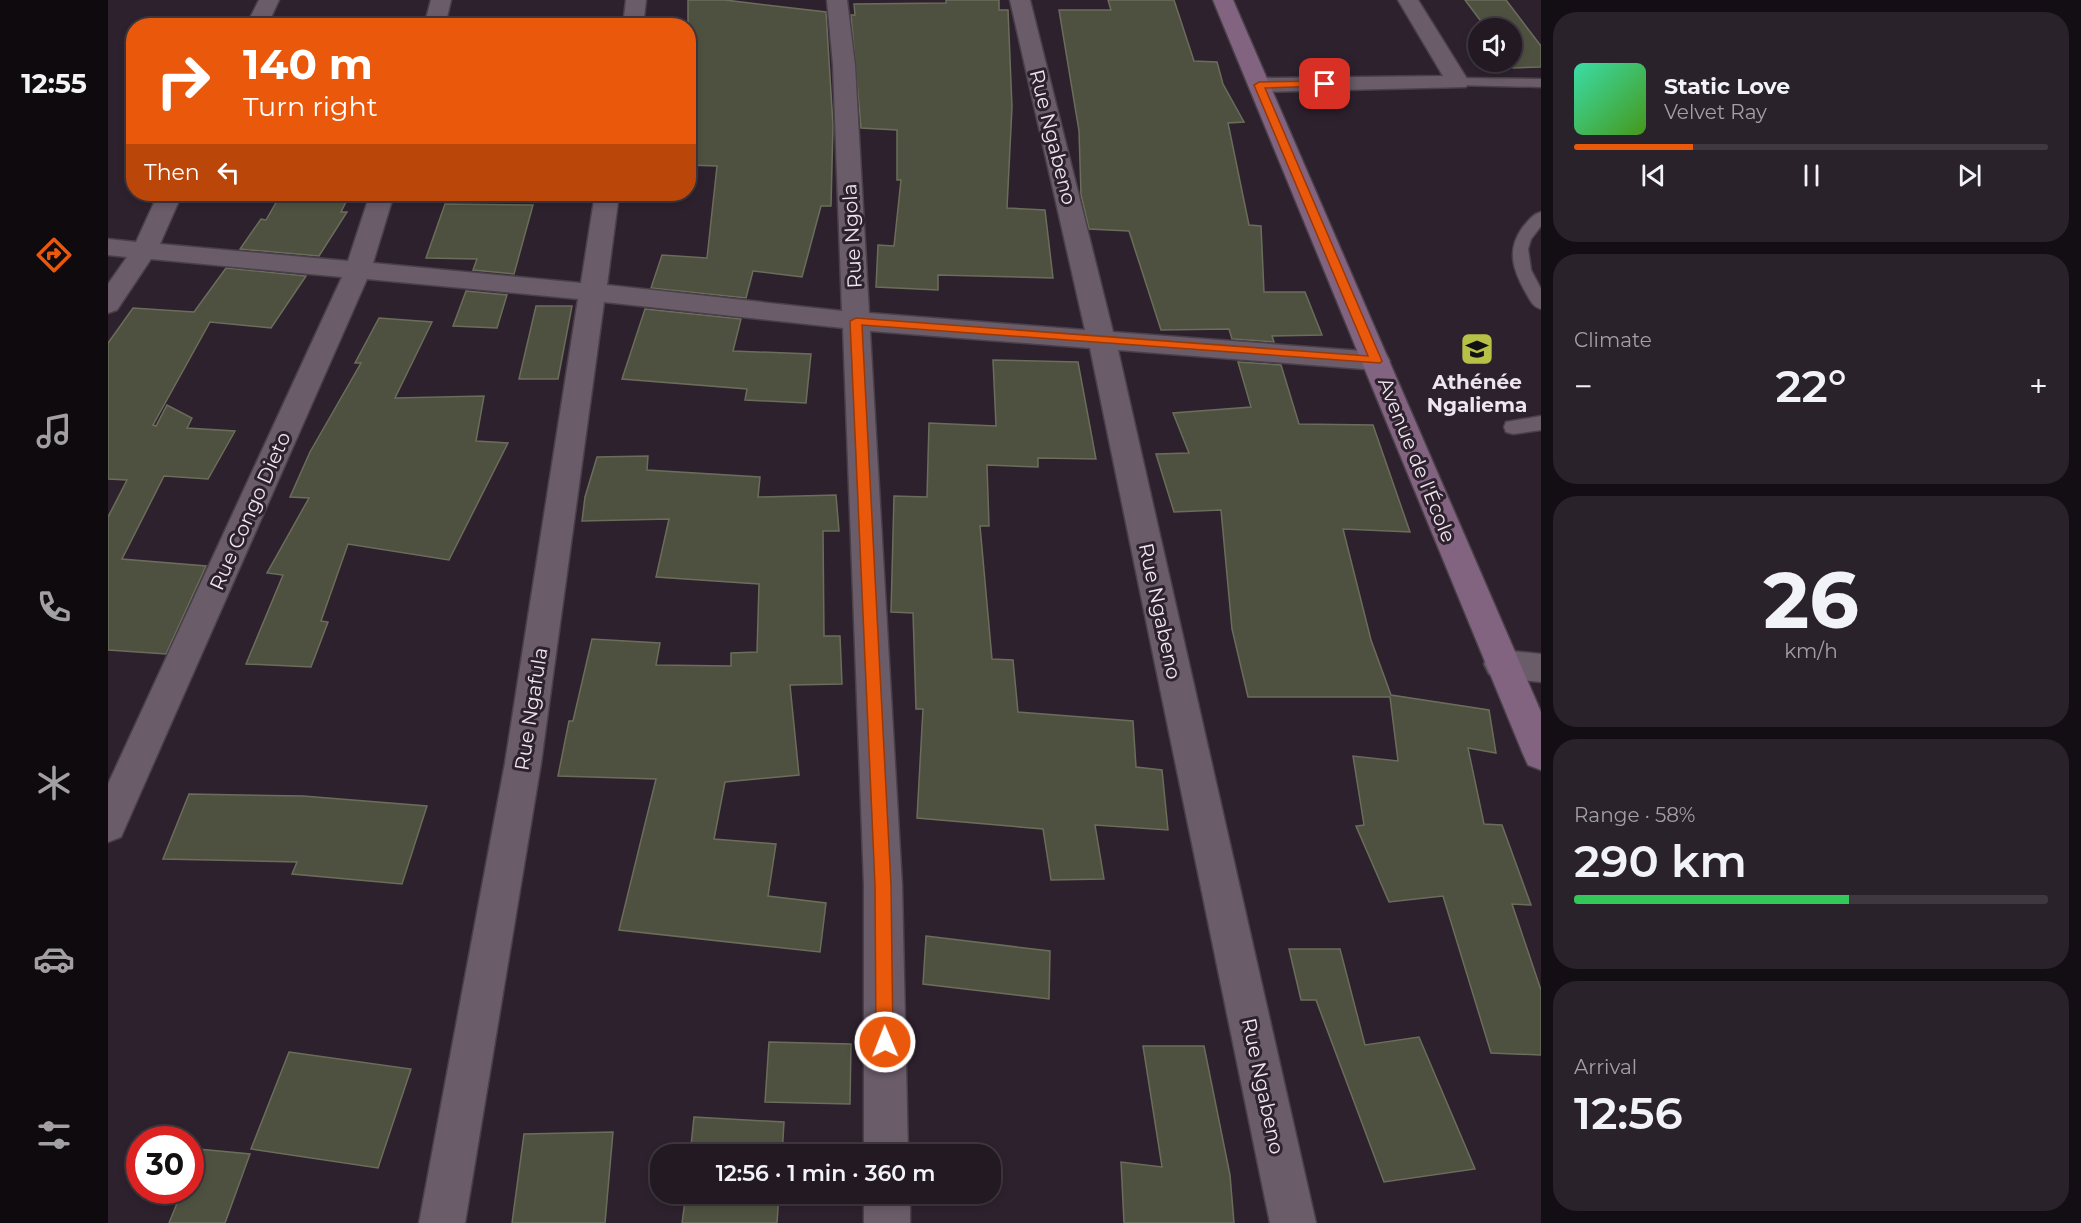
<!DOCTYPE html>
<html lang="en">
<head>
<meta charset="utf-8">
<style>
  body { margin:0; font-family:Montserrat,sans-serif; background:#2a222a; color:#f1f3f6; height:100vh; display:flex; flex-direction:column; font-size:22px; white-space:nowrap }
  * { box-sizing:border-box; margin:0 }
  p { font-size:20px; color:#a2a0a5 }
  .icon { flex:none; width:33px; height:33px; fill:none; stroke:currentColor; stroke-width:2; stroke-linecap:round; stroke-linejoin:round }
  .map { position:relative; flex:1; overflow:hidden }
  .sheet { display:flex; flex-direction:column; gap:12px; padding:12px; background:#130e13; width:540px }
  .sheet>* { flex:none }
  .hud { position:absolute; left:18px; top:18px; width:570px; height:183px; border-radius:24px; box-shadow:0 3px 9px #0003,0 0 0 2px #3f3840; background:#ea580c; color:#fff; overflow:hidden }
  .fabs { position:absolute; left:1360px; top:18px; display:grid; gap:12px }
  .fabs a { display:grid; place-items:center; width:54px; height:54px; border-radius:50%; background:#221922; box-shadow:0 3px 9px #0003,0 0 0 2px #3f3840; font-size:30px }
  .speed { position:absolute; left:18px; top:1126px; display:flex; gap:12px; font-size:30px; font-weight:700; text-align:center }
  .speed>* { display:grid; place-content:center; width:78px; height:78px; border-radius:50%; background:#221922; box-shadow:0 3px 9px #0003,0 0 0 2px #3f3840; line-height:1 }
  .speed .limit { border:9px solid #d22; background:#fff; color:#111 }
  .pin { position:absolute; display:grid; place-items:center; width:51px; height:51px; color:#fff; margin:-26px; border-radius:12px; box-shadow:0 3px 9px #0006 }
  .me { position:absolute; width:66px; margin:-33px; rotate:359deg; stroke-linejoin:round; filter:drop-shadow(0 0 4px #0008) }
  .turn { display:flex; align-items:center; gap:21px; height:126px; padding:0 18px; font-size:27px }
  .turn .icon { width:78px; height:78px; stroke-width:2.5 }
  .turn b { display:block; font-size:42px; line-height:51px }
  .then { display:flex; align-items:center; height:57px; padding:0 18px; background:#0003; gap:12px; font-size:22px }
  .big { font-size:45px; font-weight:600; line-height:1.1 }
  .sheet .widget { flex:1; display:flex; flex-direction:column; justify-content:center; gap:9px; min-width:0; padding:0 21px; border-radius:24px; background:#2a222a }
  .sheet .dial { align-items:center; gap:0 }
  .dial b { font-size:78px; line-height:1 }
  .song { display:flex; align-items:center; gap:18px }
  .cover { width:72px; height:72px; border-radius:9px; background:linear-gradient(135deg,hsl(160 70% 55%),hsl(100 70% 35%)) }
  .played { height:6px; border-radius:3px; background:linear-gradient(90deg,#ea580c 25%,#3f3840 25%) }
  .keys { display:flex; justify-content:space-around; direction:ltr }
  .heat { display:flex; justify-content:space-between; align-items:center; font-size:33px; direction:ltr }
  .charge { height:9px; border-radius:4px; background:linear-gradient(90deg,#34c759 58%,#3f3840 0) }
  .trip { position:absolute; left:542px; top:1144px; width:351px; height:60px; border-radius:24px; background:#221922; box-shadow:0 3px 9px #0003,0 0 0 2px #3f3840; font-weight:600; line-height:60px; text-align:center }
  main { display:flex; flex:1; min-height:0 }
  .dock { display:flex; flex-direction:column; width:108px; justify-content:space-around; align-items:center; background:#0e0a0e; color:#a2a0a5 }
  .dock .icon { width:42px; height:42px }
  .dock .active { color:#ea580c }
  .dock b { font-size:27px; color:#f1f3f6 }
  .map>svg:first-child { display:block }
  .building { fill:#4f5140; stroke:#6b6d5b; stroke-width:1.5 }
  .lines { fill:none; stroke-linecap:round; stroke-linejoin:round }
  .service-casing { stroke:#494049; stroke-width:3 }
  .minor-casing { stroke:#494049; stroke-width:3 }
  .secondary-casing { stroke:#494049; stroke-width:3 }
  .service { fill:#6a5c69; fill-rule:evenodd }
  .minor { fill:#6a5c69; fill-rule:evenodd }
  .secondary { fill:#826481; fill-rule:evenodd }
  .route { fill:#ea580c; stroke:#983908; stroke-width:1.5 }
  .labels { text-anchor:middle; stroke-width:6; stroke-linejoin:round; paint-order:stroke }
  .street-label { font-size:20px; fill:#eee6ee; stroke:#2d212d }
  .poi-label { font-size:20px; font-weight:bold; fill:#eee6ee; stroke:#2d212d }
</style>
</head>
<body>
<main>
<nav class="dock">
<b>12:55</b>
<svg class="icon active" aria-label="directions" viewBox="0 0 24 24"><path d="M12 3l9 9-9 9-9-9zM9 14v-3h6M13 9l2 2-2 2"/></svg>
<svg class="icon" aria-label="music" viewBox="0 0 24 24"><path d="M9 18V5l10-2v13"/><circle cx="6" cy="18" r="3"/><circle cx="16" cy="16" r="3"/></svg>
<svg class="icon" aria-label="phone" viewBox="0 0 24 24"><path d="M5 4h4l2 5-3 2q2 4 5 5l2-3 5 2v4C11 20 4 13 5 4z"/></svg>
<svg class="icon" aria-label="climate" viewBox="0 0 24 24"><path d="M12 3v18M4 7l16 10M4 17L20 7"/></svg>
<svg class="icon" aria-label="car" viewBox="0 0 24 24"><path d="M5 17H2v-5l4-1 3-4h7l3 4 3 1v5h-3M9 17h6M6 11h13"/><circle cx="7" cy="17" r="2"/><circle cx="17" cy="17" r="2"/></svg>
<svg class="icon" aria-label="filters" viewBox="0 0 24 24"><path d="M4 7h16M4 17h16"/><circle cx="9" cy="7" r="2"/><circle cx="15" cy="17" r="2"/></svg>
</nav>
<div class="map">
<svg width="1433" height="1223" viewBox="0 0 1433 1223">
  <rect width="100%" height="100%" fill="#2d212d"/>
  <g class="building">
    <polygon points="580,0 617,0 718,12 725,125 723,206 713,206 694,277 645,271 638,298 543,288 554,255 599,258 609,166 580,165"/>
    <polygon points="838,0 891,0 891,10 900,10 904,107 899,208 937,210 945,278 830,275 830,290 768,287 770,245 786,246 793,180 789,180 789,130 753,128 743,15 747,15 746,4 838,3"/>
    <polygon points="1000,0 1066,0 1086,61 1109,62 1115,84 1136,122 1120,123 1141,225 1153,226 1156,292 1197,292 1214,335 1164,336 1166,342 1124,339 1121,329 1053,330 1021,231 981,229 973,195 971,131 951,10 1003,10"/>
    <polygon points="1357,0 1398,0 1433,46 1433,67 1405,68 1401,62 1404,62 1404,28 1378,28"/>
    <polygon points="173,194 242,194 233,212 239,212 211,256 132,249 153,219 158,220"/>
    <polygon points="337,204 425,205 406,274 365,270 369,259 318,258"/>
    <polygon points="118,268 198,276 163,328 102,322 45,425 48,426 59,405 84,418 79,428 127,431 100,479 56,476 14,559 98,566 58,654 0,650 0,517 19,480 0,479 0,343 25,308 86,312"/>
    <polygon points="358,291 399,295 389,328 345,326"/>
    <polygon points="428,306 464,306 450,379 411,379"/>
    <polygon points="537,309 633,319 625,351 703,354 698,403 637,400 639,389 514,379"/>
    <polygon points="271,318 324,322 287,398 376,396 368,441 400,443 341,560 240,544 213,621 220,622 203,667 138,664 175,575 159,573 201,498 182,497 202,452 253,363 247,363"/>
    <polygon points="885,360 970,362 988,459 930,458 930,467 879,465 881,526 872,526 884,659 905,660 910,712 1025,721 1028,767 1054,770 1060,830 987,825 996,879 943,880 935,829 809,818 815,709 808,709 805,613 783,612 786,496 819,497 821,423 888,426"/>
    <polygon points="1130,362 1173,365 1191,424 1265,425 1302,532 1235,529 1263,640 1283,695 1381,710 1388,753 1360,748 1376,824 1394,825 1423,905 1404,904 1433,990 1433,1055 1383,1053 1335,896 1281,902 1248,826 1256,825 1245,756 1290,761 1282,697 1140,697 1124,629 1113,510 1066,512 1048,454 1081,453 1065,413 1143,407"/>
    <polygon points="540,456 539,470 652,477 650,497 728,495 731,531 715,531 716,636 732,636 734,684 682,685 691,775 617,782 606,839 668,844 660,896 718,903 712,952 511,930 548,779 450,776 461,721 465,721 484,639 552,643 548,665 623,666 623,653 649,652 651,584 548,577 561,519 474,521 477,497 489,457"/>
    <polygon points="81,794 195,796 319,806 294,884 184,874 189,862 55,859"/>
    <polygon points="818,936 942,951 941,999 815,984"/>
    <polygon points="1181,949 1232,949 1257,1045 1311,1037 1367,1169 1276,1182 1208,1000 1193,1000"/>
    <polygon points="661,1042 743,1044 742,1104 657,1102"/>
    <polygon points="1035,1046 1096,1046 1122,1175 1126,1223 1016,1223 1013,1162 1054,1167"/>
    <polygon points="181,1052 303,1069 270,1168 143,1149"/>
    <polygon points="586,1117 676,1122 674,1155 582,1155"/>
    <polygon points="505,1132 497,1223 404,1223 416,1134"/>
    <polygon points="90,1149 142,1154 117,1223 61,1223 74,1191 82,1191 82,1168"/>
    <polygon points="578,1194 671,1194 669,1223 574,1223"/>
  </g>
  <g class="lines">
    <g class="service-casing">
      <g id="service">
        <polygon points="1350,78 1433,79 1433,87 1345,85 1343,82"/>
        <path d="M1433 212V226L1423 239 1420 249 1423 270 1433 289V309C1425 307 1422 300 1418 293 1405 270 1398 250 1415 227 1420 221 1425 214 1433 212Z"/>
        <polygon points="1433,416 1433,430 1405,434 1398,432 1396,427 1398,422"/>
      </g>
    </g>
    <g class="minor-casing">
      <g id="minor">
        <polygon points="151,0 171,0 159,26 138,26"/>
        <polygon points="323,0 343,0 337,26 316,26"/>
        <polygon points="518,0 538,0 535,26 515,26"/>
        <polygon points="719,0 739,0 747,65 761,313 977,330 902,0 922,0 1005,332 1268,352 1278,354 1282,361 1278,368 1268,370 1010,350 1208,1223 1162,1223 982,348 762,331 794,885 800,1155 756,1155 756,885 735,328 496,302 433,763 357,1223 311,1223 397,763 470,299 259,279 13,837 0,842 0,784 234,277 43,259 9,310 0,313 0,284 19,257 0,255 0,239 28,242 50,194 74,194 52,244 240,261 262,194 286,194 265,263 473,283 487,194 511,194 499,285 734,311 725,65"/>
        <polygon points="1290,0 1310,0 1361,82 1358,87 1151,92 1143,90 1140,85 1143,80 1151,78 1335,76"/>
        <polygon points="1393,650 1433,654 1433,682 1393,678 1381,674 1376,664 1381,654"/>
        <rect x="756" y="1194" width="46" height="29"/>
      </g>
    </g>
    <g class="secondary-casing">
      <polygon id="secondary" points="1105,0 1125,0 1433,712 1433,770 1420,765 1415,754"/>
    </g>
    <use href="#service" class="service"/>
    <use href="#minor" class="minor"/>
    <use href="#secondary" class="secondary"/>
  </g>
  <polygon class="route" points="1217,81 1220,82 1220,86 1157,88 1274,361 1272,363 754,325 783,885 785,1042 783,1049 777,1051 771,1049 768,1042 767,885 742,321 748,318 1260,356 1146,85 1151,82"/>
  <defs>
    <g id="school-square" transform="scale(1.725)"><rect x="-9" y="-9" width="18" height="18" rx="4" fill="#b8c147" stroke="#2d212d"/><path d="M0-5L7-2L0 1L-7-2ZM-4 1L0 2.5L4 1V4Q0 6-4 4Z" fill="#111"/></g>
  </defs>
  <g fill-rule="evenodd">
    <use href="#school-square" x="1369" y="349"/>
  </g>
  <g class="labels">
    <g class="street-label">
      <text transform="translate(945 137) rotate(76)" y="7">Rue Ngabeno</text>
      <text transform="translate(744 236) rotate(-93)" y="7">Rue Ngola</text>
      <text transform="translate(1309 460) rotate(68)" y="7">Avenue de l'École</text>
      <text transform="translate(142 511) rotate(-66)" y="7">Rue Congo Dieto</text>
      <text transform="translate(1052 611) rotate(78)" y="7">Rue Ngabeno</text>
      <text transform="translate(423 709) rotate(-81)" y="7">Rue Ngafula</text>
      <text transform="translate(1155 1086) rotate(78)" y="7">Rue Ngabeno</text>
    </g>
    <g class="poi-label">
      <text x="1369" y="389">Athénée<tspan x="1369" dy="23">Ngaliema</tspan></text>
    </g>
  </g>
</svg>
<div class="fabs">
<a><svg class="icon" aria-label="sound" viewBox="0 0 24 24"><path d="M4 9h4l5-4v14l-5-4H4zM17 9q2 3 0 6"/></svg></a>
</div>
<div class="speed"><div class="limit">30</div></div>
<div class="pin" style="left:1217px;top:84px;background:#d93025"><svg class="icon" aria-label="arrive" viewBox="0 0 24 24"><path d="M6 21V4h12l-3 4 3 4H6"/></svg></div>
<svg class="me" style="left:777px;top:1042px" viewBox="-20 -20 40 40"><circle r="17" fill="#ea580c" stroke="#fff" stroke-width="3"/><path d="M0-11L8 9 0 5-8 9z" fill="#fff"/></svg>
<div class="trip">12:56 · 1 min · 360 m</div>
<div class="hud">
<div class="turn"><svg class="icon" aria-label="right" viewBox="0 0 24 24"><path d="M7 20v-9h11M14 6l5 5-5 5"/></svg><div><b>140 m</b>Turn right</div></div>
<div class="then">Then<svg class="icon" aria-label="left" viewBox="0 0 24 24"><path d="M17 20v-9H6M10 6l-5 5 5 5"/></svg></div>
</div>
</div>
<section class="sheet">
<div class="widget">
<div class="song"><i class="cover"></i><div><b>Static Love</b><p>Velvet Ray</p></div></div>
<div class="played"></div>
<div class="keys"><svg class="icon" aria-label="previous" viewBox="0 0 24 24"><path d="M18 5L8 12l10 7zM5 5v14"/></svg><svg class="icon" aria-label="pause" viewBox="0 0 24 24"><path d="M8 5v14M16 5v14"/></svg><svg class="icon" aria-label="next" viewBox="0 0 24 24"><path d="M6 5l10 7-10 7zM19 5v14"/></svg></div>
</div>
<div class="widget"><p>Climate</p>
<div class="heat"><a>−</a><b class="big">22°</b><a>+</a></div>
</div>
<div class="widget dial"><b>26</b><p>km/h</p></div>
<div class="widget"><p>Range · 58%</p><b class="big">290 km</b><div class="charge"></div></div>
<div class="widget"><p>Arrival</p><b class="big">12:56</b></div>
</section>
</main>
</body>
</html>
